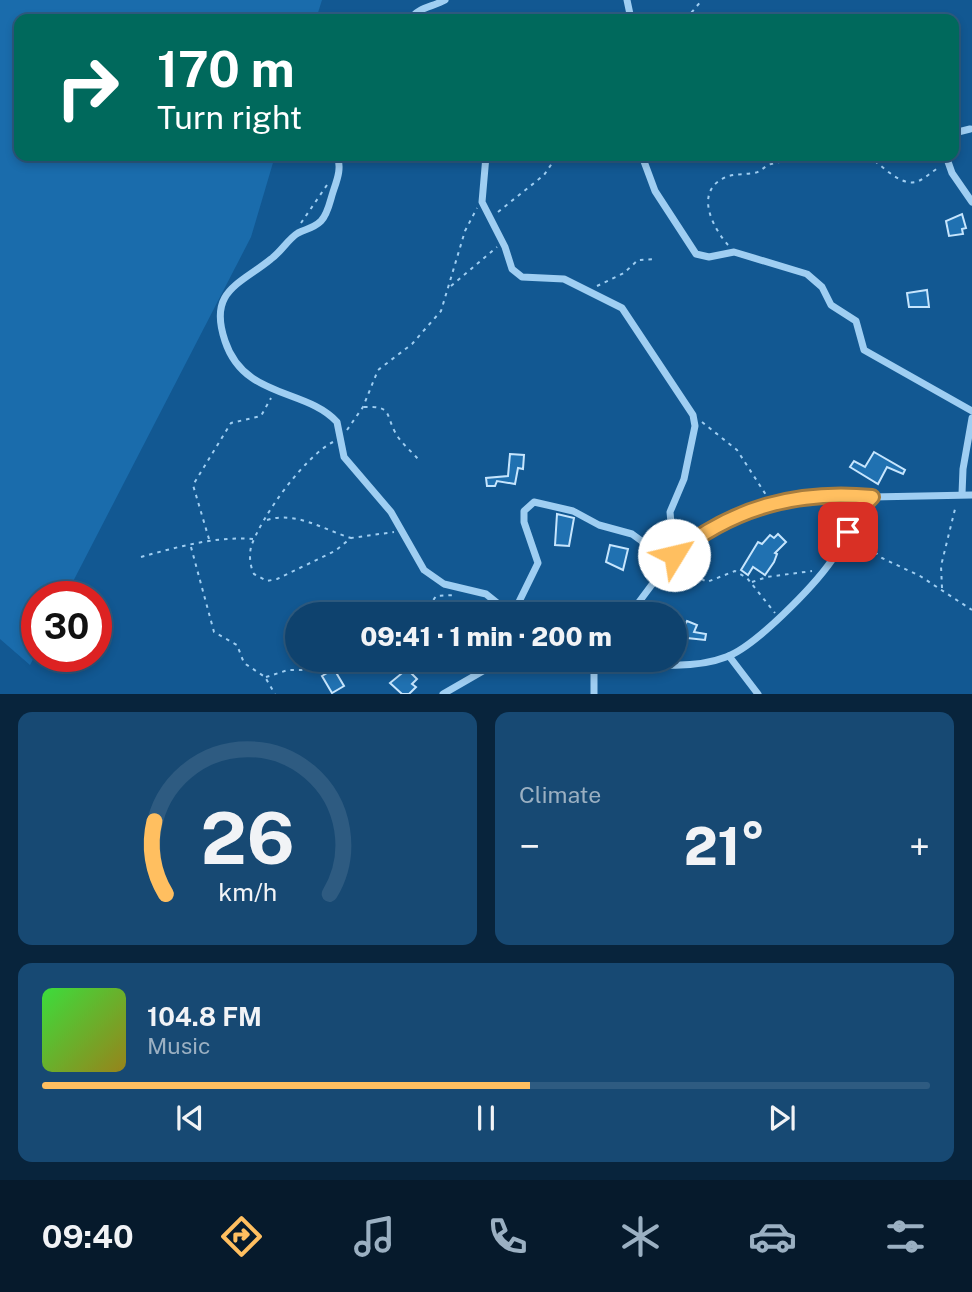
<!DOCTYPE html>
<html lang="en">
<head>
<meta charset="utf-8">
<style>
  body { margin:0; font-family:"Public Sans",sans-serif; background:#174973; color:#f1f3f6; height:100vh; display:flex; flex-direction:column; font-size:26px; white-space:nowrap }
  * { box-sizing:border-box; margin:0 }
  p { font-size:23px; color:#9bb0c2 }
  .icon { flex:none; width:38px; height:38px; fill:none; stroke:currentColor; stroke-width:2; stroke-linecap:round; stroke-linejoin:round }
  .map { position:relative; height:694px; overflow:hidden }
  .drawer { display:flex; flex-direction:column; gap:18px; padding:18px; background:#08243c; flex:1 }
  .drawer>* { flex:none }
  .guide { position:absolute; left:14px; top:14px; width:945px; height:147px; border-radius:14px; box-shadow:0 4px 10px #0003,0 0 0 2px #2e5b81; background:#00695c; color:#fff; overflow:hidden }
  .speed { position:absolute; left:21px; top:581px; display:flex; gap:14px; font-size:35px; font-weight:700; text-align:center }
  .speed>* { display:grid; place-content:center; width:91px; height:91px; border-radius:50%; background:#0e426e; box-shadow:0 4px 10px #0003,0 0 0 2px #2e5b81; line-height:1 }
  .speed .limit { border:10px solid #d22; background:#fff; color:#111 }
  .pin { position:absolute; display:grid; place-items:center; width:60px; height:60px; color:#fff; margin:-30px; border-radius:14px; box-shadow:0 4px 10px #0006 }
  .me { position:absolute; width:77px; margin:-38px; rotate:54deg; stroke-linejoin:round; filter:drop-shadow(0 0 5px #0008) }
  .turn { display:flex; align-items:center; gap:24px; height:147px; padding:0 28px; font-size:32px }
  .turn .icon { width:91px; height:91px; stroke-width:2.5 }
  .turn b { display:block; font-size:49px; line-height:60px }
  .big { font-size:52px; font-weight:800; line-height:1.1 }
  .drawer .tile { flex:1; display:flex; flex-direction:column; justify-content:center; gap:10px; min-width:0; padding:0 24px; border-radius:14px; background:#174973 }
  .drawer .dial { align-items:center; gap:0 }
  .dial svg { height:182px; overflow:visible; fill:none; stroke:#2e5b81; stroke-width:7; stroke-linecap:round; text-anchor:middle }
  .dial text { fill:#f1f3f6; stroke:none }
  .song { display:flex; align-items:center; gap:21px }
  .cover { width:84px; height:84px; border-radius:10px; background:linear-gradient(135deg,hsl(120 70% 55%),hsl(50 70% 35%)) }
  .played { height:7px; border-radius:4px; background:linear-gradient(90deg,#ffbf60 55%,#2e5b81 55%) }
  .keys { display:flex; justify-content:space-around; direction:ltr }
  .heat { display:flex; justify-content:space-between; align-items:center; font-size:38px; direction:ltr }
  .drawer .tiles { flex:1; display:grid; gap:18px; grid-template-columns:1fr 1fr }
  .tile:last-child { grid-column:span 2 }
  .trip { position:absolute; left:285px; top:602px; width:402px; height:70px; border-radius:35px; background:#0e426e; box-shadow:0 4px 10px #0003,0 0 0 2px #2e5b81; font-weight:800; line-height:70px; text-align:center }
  .dock { display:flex; height:112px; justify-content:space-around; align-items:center; background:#061a2c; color:#9bb0c2 }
  .dock .icon { width:49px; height:49px }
  .dock .current { color:#ffbf60 }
  .dock b { font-size:32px; color:#f1f3f6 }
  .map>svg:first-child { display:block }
  .green { fill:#1a6cac }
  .building { fill:#2071b1; stroke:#c6e5fd; stroke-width:2 }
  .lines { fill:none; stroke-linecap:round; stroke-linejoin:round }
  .path { stroke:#9fcef2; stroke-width:2; stroke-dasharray:3.5 5; stroke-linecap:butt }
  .street { stroke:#9fcef2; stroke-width:7 }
  .route-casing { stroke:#a67c3e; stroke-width:18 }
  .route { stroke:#ffbf60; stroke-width:12 }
</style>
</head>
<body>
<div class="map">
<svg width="972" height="694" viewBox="0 0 972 694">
  <rect width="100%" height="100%" fill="#125892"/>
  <polygon class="green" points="0,0 322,0 316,19 19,19 19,156 275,156 251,237 65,597 37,597 37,652 30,665 0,639"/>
  <g class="building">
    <polygon points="962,214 966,228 962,229 963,234 949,236 946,221"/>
    <polygon points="927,290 929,307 909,307 907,293"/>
    <polygon points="874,452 905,470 903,474 887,467 878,484 850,467 854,461 865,467"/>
    <polygon points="510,454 524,455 523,469 518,468 515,484 497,481 495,486 487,486 486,478 508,476"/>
    <polygon points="557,514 574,518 569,546 555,545"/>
    <polygon points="778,534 786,542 775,553 777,554 774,562 765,575 753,567 748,575 741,570 758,542 762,544 770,535 774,538"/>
    <polygon points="610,545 628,549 623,570 606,562"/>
    <polygon points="679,560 694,573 686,585 667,576"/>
    <polygon points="687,621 697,625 694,632 706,634 705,640 687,638 676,630 679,622 685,625"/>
    <polygon points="334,669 344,686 332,693 322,676"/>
    <polygon points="407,669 417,679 412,684 416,687 409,694 402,694 390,683"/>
  </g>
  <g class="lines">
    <g class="path">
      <polyline points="686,19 702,0"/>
      <path d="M868 156C881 164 899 186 916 182 925 179 932 171 940 167"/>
      <polyline points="498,212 544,175 557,156"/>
      <polyline points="301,223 327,185"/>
      <path d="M728 245C713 228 695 194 722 179 731 173 743 175 754 173 760 172 763 168 768 165 781 160 797 162 810 156"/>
      <polyline points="451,286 497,247"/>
      <polyline points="597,286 624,273 638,260 656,259"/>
      <path d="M364 407C392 406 385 413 395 432 400 442 411 451 418 459"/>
      <polyline points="702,422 737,450 768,498"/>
      <polyline points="347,430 363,407 378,370 412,344 441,311 465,231 477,208"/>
      <path d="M333 442C304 457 261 517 251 547 249 556 250 566 254 574L267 581 277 579 335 551 351 538 394 532"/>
      <path d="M267 520C296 511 322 529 351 538"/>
      <polyline points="855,536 882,558 920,576 972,610"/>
      <polyline points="209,539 193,485 231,423 261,416 271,398"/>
      <polyline points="191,547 214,632 237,645 244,663 265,677 275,694"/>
      <path d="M141 557C177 547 216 536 253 539"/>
      <polyline points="694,575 707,582 735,571 747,578 775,613"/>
      <polyline points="752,582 767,577 812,571"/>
      <polyline points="942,588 941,566 956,505"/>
      <polyline points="424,614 436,596 455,595"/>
      <polyline points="266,677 288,670 322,670 344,660"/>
    </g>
    <g class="street">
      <polyline points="627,0 631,19"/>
      <path d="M411 19C418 7 433 7 445 0"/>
      <polyline points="954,133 970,129"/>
      <path d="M337 156C342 168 337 180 333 192 330 201 328 214 321 221 314 228 306 229 298 233 288 239 281 252 271 259 239 285 208 291 225 341 244 399 306 388 337 422L344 457 391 512 424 570 444 584 486 594 511 614"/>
      <polyline points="486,156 482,202 505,247 512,269 522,277 564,279 622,308 693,415 695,426 684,479 670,512 674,555"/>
      <polyline points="642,156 655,191 696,254 709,257 734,252 807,274 822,287 831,305 856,321 864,350 972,411"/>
      <polyline points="946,156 952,173 972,202"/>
      <polyline points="962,494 963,469 972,418"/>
      <polyline points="513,614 538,563 524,522 524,511 534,502 573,511 599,525 632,534 669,561"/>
      <polyline points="630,614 674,555 708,531 791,498 836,494 872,497"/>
      <polyline points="729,656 758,694"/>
      <path d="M625 660C653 667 698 668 726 657 755 647 814 586 832 560 846 540 853 512 872 497L972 495"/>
      <polyline points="443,694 502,660"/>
      <polyline points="594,694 594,660"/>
    </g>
  </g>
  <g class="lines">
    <g class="route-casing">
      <path id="route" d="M674 555C733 507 798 490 872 497L860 509 848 532"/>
    </g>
    <use href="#route" class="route"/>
  </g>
</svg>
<div class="speed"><div class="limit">30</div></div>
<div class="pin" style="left:848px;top:532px;background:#d93025"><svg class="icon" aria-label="arrive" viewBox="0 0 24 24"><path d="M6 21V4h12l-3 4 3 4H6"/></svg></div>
<svg class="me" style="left:674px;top:555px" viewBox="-20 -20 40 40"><circle r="19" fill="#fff"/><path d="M0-13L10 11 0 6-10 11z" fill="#ffbf60"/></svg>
<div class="trip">09:41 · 1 min · 200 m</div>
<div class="guide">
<div class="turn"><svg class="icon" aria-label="right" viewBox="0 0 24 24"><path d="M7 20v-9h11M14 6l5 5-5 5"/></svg><div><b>170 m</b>Turn right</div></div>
</div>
</div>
<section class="drawer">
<div class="tiles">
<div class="tile dial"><svg viewBox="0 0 100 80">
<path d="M14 69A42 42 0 1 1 86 69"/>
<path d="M14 69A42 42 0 0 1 9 37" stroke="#ffbf60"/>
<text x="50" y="56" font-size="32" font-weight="700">26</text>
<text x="50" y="72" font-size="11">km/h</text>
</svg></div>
<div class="tile"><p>Climate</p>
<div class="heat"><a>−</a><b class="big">21°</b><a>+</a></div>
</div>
<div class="tile">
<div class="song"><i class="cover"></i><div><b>104.8 FM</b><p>Music</p></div></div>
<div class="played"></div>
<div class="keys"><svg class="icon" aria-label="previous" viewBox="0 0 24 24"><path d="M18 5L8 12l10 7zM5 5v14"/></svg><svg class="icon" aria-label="pause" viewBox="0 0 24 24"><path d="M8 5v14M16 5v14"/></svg><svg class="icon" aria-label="next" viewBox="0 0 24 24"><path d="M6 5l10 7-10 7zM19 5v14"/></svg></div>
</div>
</div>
</section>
<nav class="dock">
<b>09:40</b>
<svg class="icon current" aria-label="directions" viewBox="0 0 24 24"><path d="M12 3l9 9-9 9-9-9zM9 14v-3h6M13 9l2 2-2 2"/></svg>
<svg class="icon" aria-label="music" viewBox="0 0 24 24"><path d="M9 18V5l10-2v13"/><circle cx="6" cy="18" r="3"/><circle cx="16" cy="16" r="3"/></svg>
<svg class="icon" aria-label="phone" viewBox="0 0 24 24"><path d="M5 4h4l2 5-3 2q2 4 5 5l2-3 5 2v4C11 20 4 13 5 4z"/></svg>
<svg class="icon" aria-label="climate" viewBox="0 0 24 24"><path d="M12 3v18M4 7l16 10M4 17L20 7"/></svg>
<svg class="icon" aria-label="car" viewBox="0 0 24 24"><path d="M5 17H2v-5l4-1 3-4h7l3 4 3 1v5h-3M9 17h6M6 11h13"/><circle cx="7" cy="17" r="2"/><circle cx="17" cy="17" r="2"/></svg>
<svg class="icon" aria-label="filters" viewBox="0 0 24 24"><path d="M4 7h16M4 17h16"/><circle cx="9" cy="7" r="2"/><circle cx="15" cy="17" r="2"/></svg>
</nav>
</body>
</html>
